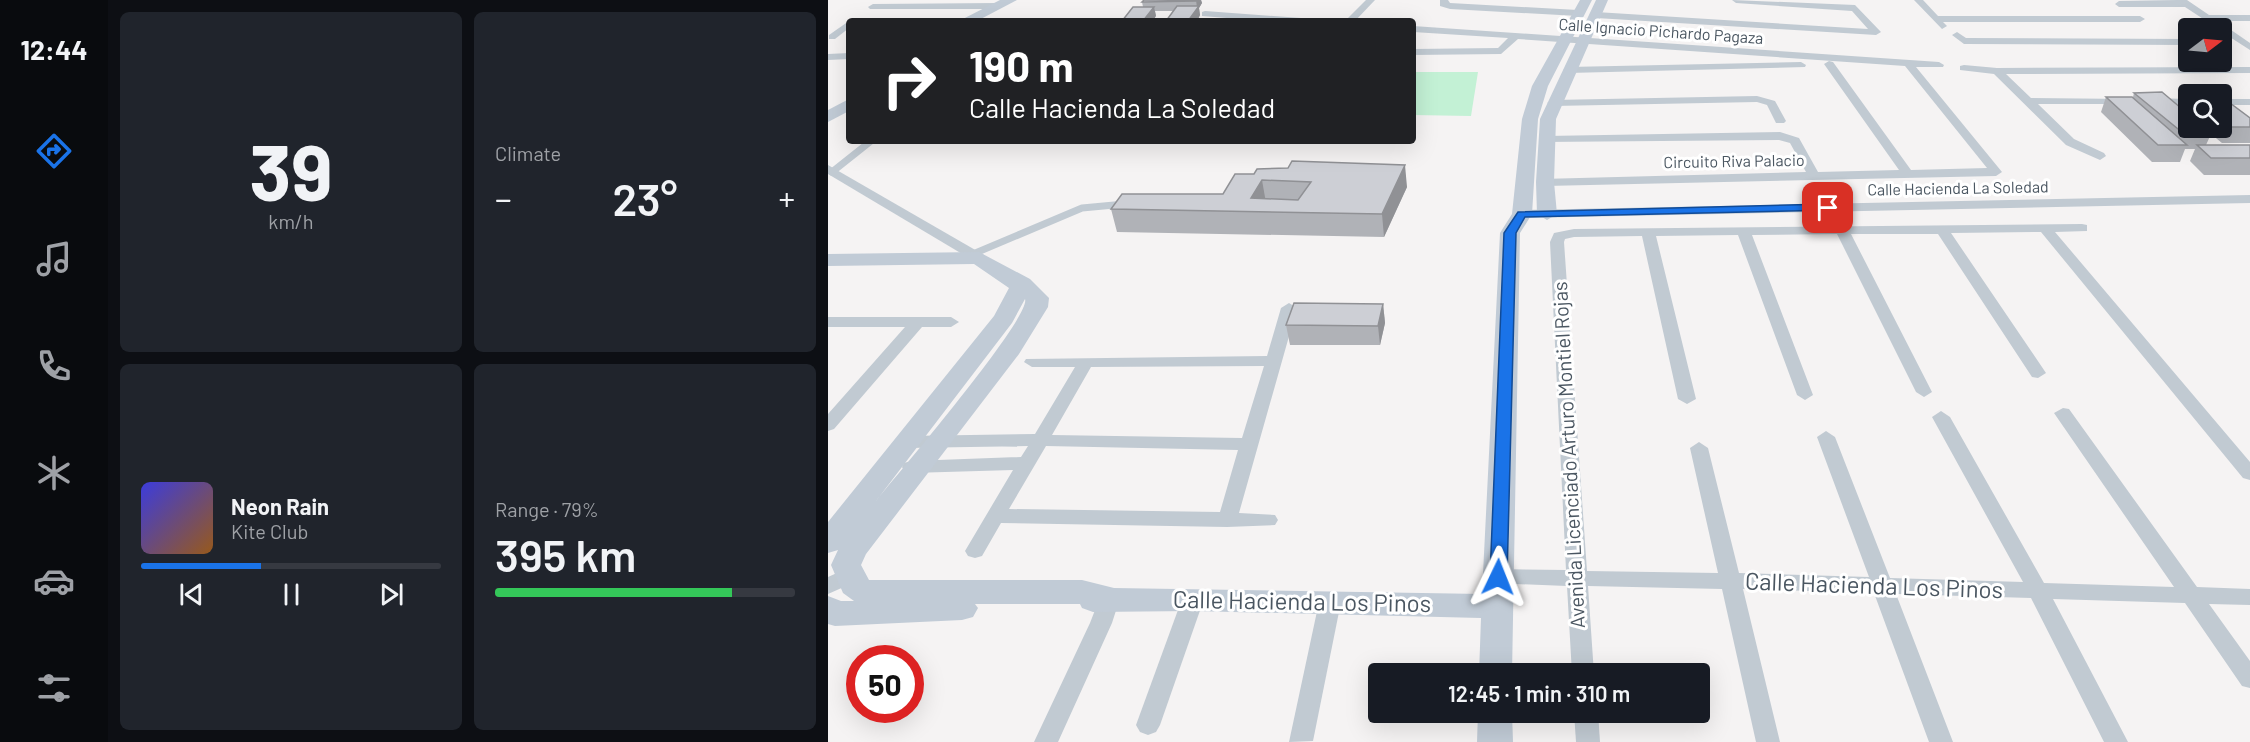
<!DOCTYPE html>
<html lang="en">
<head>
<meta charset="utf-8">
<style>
  body { margin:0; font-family:Barlow,sans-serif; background:#20242c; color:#f1f3f6; height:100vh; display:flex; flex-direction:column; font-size:22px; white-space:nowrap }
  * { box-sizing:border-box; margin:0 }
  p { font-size:20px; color:#9ea1a6 }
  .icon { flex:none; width:33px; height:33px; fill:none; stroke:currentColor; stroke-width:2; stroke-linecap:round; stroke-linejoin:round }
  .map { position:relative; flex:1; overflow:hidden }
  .side { display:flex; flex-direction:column; gap:12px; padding:12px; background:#0d0f14; width:720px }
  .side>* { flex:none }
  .hud { position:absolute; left:18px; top:18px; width:570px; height:126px; border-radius:6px; box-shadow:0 6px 24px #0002; background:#202124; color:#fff; overflow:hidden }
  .needle { width:39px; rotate:74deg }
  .buttons { position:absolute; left:1350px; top:18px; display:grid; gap:12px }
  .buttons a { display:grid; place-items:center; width:54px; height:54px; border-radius:6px; background:#171b24; box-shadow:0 6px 24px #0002; font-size:30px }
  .speed { position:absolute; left:18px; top:645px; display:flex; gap:12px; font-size:30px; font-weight:700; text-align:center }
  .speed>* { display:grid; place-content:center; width:78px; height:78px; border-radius:50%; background:#171b24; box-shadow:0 6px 24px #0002; line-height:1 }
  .speed .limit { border:9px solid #d22; background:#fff; color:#111 }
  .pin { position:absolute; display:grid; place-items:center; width:51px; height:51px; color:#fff; margin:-26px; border-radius:12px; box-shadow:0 3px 9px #0006 }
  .me { position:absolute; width:66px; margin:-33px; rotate:2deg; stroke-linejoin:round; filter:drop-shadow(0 0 4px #0008) }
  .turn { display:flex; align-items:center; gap:21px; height:126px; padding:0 24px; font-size:27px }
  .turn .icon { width:78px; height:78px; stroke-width:2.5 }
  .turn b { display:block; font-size:42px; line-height:51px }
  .big { font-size:45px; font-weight:600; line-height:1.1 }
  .side .widget { flex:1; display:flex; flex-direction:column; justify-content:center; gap:9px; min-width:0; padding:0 21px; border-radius:9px; background:#20242c }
  .side .dial { align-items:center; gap:0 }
  .dial b { font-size:78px; line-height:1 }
  .song { display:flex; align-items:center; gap:18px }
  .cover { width:72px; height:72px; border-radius:9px; background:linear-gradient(135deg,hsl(240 70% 55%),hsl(30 70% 35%)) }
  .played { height:6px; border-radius:3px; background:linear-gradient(90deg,#1a73e8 40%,#363941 40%) }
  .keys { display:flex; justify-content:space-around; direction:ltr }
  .heat { display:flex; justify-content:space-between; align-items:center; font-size:33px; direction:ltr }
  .charge { height:9px; border-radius:4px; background:linear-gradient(90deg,#34c759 79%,#363941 0) }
  .side .tiles { flex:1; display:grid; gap:12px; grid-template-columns:repeat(2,1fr) }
  .trip { position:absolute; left:540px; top:663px; width:342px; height:60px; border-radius:6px; background:#171b24; box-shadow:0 6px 24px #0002; font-weight:600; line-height:60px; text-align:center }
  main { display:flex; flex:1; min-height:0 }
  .menu { display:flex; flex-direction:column; width:108px; justify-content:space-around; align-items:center; background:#090b0e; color:#9ea1a6 }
  .menu .icon { width:42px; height:42px }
  .menu .active { color:#1a73e8 }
  .menu b { font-size:27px; color:#f1f3f6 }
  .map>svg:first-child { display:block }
  .green { fill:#c3f1d5 }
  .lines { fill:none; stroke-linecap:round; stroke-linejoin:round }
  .service { stroke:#c1cad2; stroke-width:7 }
  .minor { fill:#c1cad2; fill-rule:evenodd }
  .secondary { fill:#c1cbd6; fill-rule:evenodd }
  .wall { fill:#b0b2b7 }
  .shaded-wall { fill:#909195 }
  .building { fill:#cdcfd5; stroke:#909195; stroke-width:1.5; fill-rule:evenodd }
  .route { fill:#1a73e8; stroke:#114b97; stroke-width:1.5 }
  .labels { text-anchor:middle; stroke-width:6; stroke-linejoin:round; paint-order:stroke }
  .far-street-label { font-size:16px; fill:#4a5661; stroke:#fff }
  .street-label { font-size:20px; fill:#4a5661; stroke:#fff }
  .near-street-label { font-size:24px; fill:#4a5661; stroke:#fff }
</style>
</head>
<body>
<main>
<nav class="menu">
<b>12:44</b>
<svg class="icon active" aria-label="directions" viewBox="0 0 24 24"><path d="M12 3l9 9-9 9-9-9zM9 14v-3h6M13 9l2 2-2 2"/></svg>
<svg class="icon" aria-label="music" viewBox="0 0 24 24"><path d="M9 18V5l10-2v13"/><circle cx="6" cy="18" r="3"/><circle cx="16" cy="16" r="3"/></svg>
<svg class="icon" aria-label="phone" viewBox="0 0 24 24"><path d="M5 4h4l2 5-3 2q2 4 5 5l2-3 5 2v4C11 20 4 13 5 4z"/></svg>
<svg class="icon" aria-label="climate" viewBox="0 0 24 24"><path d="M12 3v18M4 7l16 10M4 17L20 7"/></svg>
<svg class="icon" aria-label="car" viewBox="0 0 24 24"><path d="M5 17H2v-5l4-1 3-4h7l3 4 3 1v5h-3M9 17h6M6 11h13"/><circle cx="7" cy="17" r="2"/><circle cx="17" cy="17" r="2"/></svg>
<svg class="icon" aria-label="filters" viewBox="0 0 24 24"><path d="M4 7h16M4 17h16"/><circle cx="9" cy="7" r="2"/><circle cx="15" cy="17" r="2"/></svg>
</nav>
<section class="side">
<div class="tiles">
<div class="widget dial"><b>39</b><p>km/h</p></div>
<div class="widget"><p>Climate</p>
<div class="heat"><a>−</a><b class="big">23°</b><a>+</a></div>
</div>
<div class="widget">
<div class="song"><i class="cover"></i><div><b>Neon Rain</b><p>Kite Club</p></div></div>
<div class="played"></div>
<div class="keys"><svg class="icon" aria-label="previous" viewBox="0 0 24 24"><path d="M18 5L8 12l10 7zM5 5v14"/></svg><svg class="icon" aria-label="pause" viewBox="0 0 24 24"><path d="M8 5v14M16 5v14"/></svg><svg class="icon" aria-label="next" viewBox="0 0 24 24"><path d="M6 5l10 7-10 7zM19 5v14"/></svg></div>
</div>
<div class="widget"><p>Range · 79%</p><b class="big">395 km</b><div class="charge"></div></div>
</div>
</section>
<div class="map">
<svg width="1422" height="742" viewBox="0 0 1422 742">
  <rect width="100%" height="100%" fill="#f5f3f3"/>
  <polygon class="green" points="588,72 650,72 643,116 585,115"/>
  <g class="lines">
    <g class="service">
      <polyline points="4,172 43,141"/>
      <polyline points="145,254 254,208 297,204"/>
    </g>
    <g class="minor">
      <polygon points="538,0 547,0 527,21 517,21"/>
      <polygon points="612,0 620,0 622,3 750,10 755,13 750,16 622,9 612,6"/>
      <polygon points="904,0 1027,5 1053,32 1048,35 768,18 763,15 768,12 1040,29 1024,11 908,3"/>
      <polygon points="1086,0 1095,0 1110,16 1312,16 1317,19 1312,22 1115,22 1119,26 1114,29"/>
      <polygon points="1349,0 1359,0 1381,15 1422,15 1422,21 1390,21 1422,43 1422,50 1394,32 1394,28 1389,28 1357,7 1291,7 1287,4 1291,1"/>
      <polygon points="45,4 170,3 175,6 170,9 42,9 40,7"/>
      <polygon points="377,11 473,18 478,21 435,21 374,16 374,12"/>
      <polygon points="21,21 21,28 7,39 1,39 1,35"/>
      <polygon points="585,26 1111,62 1116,65 1115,67 1088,67 1174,172 1168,176 717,186 713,185 713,179 978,172 962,143 951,140 714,142 712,140 718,136 952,132 971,138 990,172 1071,170 996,64 1001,61 1005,62 1083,170 1159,168 1077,66 690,39 673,54 585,55 585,49 670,48 680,38 585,32"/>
      <polygon points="1129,32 1138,38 1360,39 1360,45 1136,44 1124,35"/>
      <polygon points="21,53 21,59 0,60 0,54"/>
      <polygon points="973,62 978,65 977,67 740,73 735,70 740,67"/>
      <polygon points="1136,65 1169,68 1422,67 1422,73 1178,74 1203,98 1301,99 1302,101 1297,104 1210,104 1246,139 1276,153 1278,156 1272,160 1238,145 1166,74 1132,70 1132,66"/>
      <polygon points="929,96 947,101 958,121 956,123 948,123 939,105 929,102 725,106 719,103 725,100"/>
      <polygon points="1322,98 1360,99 1360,105 1318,103 1317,101"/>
      <rect x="1394" y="99" width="28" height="6"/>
      <polygon points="0,165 156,255 158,258 156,261 146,261 0,174"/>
      <polygon points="1422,195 1422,203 694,218 687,214 694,210"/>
      <polygon points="1254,224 1259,225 1259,231 1227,232 1422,462 1422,480 1415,478 1213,232 1123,233 1218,373 1210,378 1204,377 1110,234 1023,234 1104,392 1096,397 1088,392 1009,234 924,235 985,395 977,400 969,395 910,235 828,236 868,399 859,404 850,399 814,236 746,237 737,239 736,242 759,571 890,573 862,448 871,442 880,448 911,573 1041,577 989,437 998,431 1007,437 1062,578 1195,582 1104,417 1113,411 1122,417 1216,583 1346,587 1226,413 1235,408 1241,409 1369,587 1422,589 1422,605 1381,604 1422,661 1422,688 1414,686 1357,603 1225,599 1300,742 1276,742 1203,598 1068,594 1125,742 1101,742 1046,593 915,589 952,742 928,742 894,589 760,586 766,674 744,674 739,586 663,583 660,577 663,571 670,569 738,570 722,242 726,233 746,229"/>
      <path d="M461 303 469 308 411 513 447 515 450 520 447 525 399 527 173 523 154 556 147 558 140 556 137 551 185 470 83 473 76 471 74 467 76 463 83 461 193 457 200 446 78 448 69 442 78 436 207 434 247 367H204L196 362 198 359 439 356 453 308ZM436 366 414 438 224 435 263 367ZM218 446 410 450 392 512 181 509Z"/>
      <polygon points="0,317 123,317 131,322 123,327 94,327 6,429 0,431 0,414 77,327 0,327"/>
      <polygon points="20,568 27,570 30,576 27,582 0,594 0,577"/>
      <polygon points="281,590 288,592 292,598 284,623 230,742 206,742 262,623 274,592"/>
      <polygon points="365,591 372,593 376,599 332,725 328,732 320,735 312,732 308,725 354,599 358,593"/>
      <polygon points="502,594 510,596 513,602 485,741 461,742 491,602 494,596"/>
      <polygon points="746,712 770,712 772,742 748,742"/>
    </g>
    <g class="secondary">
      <polygon points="172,0 189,0 149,21 131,21"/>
      <path d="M752 0H764L720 86 710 119 704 214 692 233 684 674H651L653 618 365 611 265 612 254 608 252 604H147L150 608 145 617 134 620 7 626 0 624V596L13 601H26L15 593 3 565 10 550 0 553V522L166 316 181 288 146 264 0 266V254L151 252 202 279 221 298 220 307 191 354 38 554 33 565 41 580H254L286 588 654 594 672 233 684 214 694 119 704 86ZM197 299C204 317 68 476 48 501L184 323Z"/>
      <polygon points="768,0 780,0 728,119 726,182 729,214 719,220 709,214 708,182 712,119"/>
      <polygon points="21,99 21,111 0,122 0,110"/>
      <polygon points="650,712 684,712 685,742 649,742"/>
    </g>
  </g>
  <g class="wall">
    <polygon points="373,0 374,3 371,8 372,15 369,21 338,21 345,11 327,11 328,16 315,7 314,2"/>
    <polygon points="1306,93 1351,106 1356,93 1360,94 1360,128 1394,128 1394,97 1422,118 1422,143 1394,143 1383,134 1378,145 1422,145 1422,175 1376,175 1362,161 1367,149 1357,149 1352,162 1324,162 1273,112 1278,97 1305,97"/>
    <polygon points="460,168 579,187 556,237 289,232 283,209 395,194 426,174"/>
    <polygon points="555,304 557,323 552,345 462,345 458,325"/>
  </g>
  <g class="shaded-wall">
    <polygon points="368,0 373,0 374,3 371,8 372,15 369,21 360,21 369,8"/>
    <polygon points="326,7 328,16 325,21 315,21"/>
    <polygon points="577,165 579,187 556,237 554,214"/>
    <polygon points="434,180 438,203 423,198"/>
    <polygon points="555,304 557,323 552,345 550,326"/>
  </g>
  <g class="building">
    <polygon points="316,0 368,0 368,1 314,2"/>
    <polygon points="349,6 371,6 360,21 338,21"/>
    <polygon points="305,7 326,7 315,21 294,21"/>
    <polygon points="1334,92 1360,114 1360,128 1377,128 1383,133 1355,133 1306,93"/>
    <polygon points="1387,92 1390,94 1360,94 1360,96 1356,93"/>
    <polygon points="1278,97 1304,97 1359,145 1330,145"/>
    <polygon points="1394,97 1422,118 1422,127 1401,127 1394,122"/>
    <polygon points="1369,145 1422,145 1422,158 1383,158"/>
    <path d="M464 161 577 165 554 214 283 209 294 194H395L407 174H426L429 169 460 168ZM434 180 483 182 470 200 423 198Z"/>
    <polygon points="466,303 555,304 550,326 458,325"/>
  </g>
  <polygon class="route" points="1000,204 1006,208 1004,210 697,217 688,233 679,577 676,582 664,582 662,577 676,233 690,212"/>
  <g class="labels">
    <g class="far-street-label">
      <text transform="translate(833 31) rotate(4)" y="6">Calle Ignacio Pichardo Pagaza</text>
      <text transform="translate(906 161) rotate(-1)" y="6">Circuito Riva Palacio</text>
      <text transform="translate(1130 188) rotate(-1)" y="6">Calle Hacienda La Soledad</text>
    </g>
    <g class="street-label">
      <text transform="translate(741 455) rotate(-93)" y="7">Avenida Licenciado Arturo Montiel Rojas</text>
    </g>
    <g class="near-street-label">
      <text transform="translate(1046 586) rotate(2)" y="8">Calle Hacienda Los Pinos</text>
      <text transform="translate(474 602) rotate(1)" y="8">Calle Hacienda Los Pinos</text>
    </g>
  </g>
</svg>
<div class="buttons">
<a><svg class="needle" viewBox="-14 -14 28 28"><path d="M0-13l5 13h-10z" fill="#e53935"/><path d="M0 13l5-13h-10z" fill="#9ea1a6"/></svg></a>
<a><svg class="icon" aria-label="search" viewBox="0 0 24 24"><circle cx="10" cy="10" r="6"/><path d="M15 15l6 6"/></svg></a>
</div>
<div class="speed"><div class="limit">50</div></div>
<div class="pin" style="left:1000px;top:208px;background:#d93025"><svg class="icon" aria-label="arrive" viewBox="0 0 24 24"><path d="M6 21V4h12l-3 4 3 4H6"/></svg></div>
<svg class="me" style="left:670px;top:577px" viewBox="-20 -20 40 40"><path d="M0-17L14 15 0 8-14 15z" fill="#1a73e8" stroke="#fff" stroke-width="4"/></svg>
<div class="trip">12:45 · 1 min · 310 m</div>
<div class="hud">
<div class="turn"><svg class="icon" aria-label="right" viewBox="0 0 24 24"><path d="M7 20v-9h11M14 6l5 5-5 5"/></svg><div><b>190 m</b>Calle Hacienda La Soledad</div></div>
</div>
</div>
</main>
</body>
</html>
